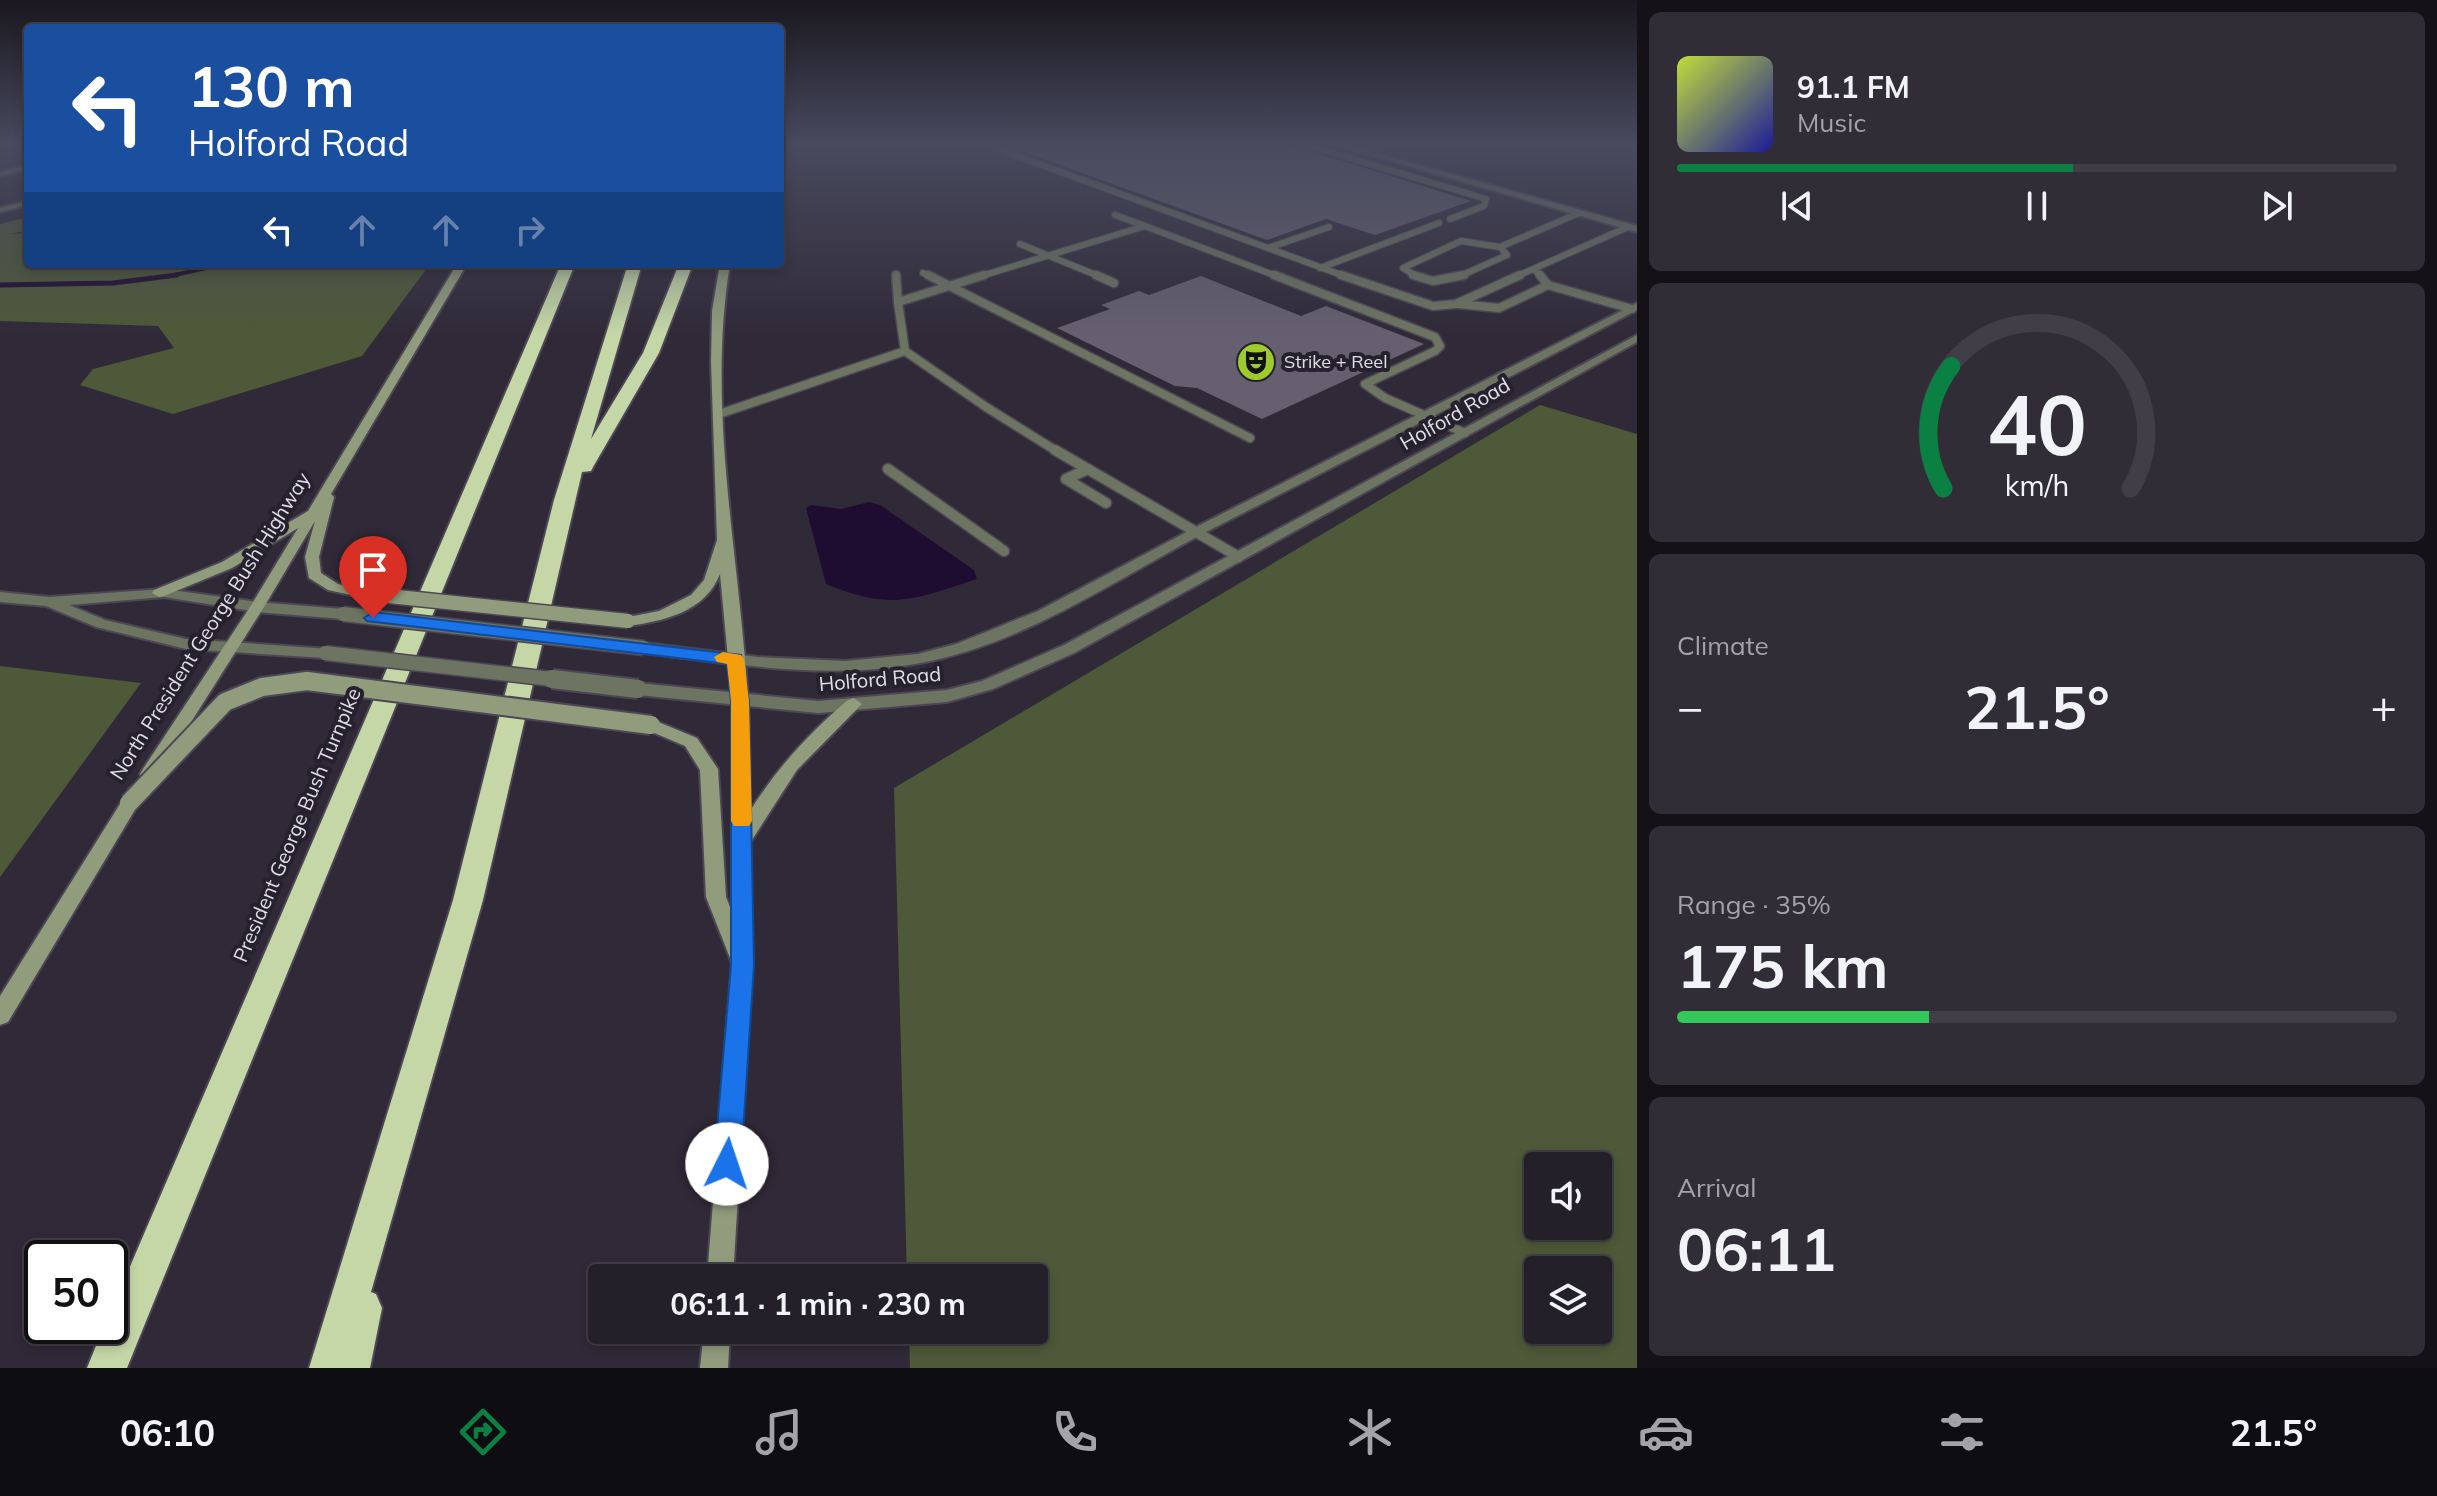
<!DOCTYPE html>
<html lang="en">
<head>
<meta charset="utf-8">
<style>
  body { margin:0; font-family:Mulish,sans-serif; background:#302d36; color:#f1f3f6; height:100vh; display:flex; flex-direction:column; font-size:30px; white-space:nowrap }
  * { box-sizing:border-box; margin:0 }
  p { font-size:26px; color:#a3a3a8 }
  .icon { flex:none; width:44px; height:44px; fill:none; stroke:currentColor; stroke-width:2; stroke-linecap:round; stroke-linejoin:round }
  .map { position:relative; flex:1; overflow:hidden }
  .drawer { display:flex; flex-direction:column; gap:12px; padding:12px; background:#141217; width:800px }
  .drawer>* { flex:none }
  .top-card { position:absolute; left:24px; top:24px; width:760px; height:244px; border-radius:8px; box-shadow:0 4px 12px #0003,0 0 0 2px #413e47; background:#1a4fa0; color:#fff; overflow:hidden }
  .tools { position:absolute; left:1524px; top:1152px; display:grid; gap:16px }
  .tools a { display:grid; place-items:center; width:88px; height:88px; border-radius:8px; background:#24202a; box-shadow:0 4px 12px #0003,0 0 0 2px #413e47; font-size:40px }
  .speed { position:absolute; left:24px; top:1240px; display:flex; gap:16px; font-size:40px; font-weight:700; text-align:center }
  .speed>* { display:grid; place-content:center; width:104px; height:104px; border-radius:50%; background:#24202a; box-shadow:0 4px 12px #0003,0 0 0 2px #413e47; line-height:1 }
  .speed .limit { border:4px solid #111; border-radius:12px; background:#fff; color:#111 }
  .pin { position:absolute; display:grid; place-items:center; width:68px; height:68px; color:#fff; margin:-82px -34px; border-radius:50% 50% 50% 0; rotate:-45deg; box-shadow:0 0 8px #0007 }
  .pin .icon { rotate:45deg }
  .me { position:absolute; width:88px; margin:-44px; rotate:4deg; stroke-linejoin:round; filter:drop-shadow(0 0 6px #0008) }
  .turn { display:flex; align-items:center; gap:28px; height:168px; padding:0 32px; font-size:36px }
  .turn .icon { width:104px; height:104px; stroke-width:2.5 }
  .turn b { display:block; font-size:56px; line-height:68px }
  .lanes { display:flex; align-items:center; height:76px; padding:0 32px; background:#0003; justify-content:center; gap:40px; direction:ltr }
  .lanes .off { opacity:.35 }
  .big { font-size:60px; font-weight:700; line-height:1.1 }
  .drawer .widget { flex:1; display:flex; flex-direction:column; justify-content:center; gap:12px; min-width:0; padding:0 28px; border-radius:12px; background:#302d36 }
  .drawer .dial { align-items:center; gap:0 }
  .dial svg { height:208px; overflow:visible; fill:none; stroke:#413e47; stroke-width:7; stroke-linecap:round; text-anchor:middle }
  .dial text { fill:#f1f3f6; stroke:none }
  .song { display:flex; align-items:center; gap:24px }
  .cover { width:96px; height:96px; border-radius:12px; background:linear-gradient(135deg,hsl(70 70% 55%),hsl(240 70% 35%)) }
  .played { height:8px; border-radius:4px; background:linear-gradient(90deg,#0b8043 55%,#413e47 55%) }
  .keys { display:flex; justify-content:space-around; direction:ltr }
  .heat { display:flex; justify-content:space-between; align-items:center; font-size:44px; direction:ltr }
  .charge { height:12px; border-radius:6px; background:linear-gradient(90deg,#34c759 35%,#413e47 0) }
  .trip { position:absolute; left:588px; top:1264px; width:460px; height:80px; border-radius:8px; background:#24202a; box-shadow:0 4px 12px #0003,0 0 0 2px #413e47; font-weight:700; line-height:80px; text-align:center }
  .tabs { display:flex; height:128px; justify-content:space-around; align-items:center; background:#0e0d11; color:#a3a3a8 }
  .tabs .icon { width:56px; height:56px }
  .tabs .current { color:#0b8043 }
  .tabs b { font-size:36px; color:#f1f3f6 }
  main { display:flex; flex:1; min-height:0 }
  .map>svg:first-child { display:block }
  .green { fill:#4d5938; fill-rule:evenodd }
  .water { fill:#1e0d30 }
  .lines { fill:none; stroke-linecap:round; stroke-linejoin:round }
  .stream-far1 { stroke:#1e0d30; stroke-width:4 }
  .stream { stroke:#1e0d30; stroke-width:5 }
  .building { fill:#655f6f }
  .service-far2-casing { stroke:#4c4754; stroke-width:8 }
  .service-far1-casing { stroke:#4c4754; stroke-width:11 }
  .service-casing { stroke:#4c4754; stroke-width:13 }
  .minor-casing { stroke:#4c4754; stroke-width:4 }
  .tertiary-casing { stroke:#4c4754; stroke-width:4 }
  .secondary-casing { stroke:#4c4754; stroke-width:4 }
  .motorway-casing { stroke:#4c4754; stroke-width:4 }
  .service-far2 { stroke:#6d7461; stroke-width:6 }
  .service-far1 { stroke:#6d7461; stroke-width:8 }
  .service { stroke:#6d7461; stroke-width:10 }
  .minor { fill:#6d7461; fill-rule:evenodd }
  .tertiary { fill:#6d7461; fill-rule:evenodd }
  .secondary { fill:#919c7d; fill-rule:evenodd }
  .motorway { fill:#c5d7a7; fill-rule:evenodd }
  .tertiary-bridge-far1-casing { stroke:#4c4754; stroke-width:17; stroke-linecap:butt }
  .tertiary-bridge-casing { stroke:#4c4754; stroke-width:22; stroke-linecap:butt }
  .secondary-bridge-far1-casing { stroke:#4c4754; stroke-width:17; stroke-linecap:butt }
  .secondary-bridge-casing { stroke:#4c4754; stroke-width:22; stroke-linecap:butt }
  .tertiary-bridge-far1 { stroke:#6d7461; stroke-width:14 }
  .tertiary-bridge { stroke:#6d7461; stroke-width:18 }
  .secondary-bridge-far1 { stroke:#919c7d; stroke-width:14 }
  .secondary-bridge { stroke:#919c7d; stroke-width:18 }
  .route { fill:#1a73e8; stroke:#114b97; stroke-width:2 }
  .slow { fill:#f59e0b }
  .labels { text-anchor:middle; stroke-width:8; stroke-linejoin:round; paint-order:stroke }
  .far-poi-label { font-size:18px; fill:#e1dde6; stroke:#26212e; text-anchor:start }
  .street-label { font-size:20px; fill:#e1dde6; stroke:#26212e }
</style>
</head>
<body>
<main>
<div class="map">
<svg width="1637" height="1368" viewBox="0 0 1637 1368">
  <rect width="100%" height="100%" fill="#302a38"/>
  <g class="green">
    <polygon points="28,217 28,230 11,234 28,233 28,264 430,264 362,356 173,414 80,385 93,369 174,348 158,326 0,321 0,224"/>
    <path d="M1540 405 1637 434V1368H910L909 1330H1034V1278H907L894 788ZM1538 1166H1598V1226H1538ZM1538 1270H1598V1330H1538Z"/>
    <polygon points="0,666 141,683 0,877"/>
  </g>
  <path class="water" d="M869 502 880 505 974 570 977 579C912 600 892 611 826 584L806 508 811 505 841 509Z"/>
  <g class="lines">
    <polyline class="stream-far1" points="165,277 225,264"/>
    <polyline class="stream" points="0,285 113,283 177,275"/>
  </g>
  <g class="building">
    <polygon points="1006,142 1281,142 1471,201 1375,235 1326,219 1267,240 1005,145"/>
    <polygon points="1201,276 1301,316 1326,306 1424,344 1262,419 1197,388 1175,386 1057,328 1110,309 1101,305 1139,291 1149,295"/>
  </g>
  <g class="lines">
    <g class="service-far2-casing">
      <g id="service-far2">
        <polyline points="979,142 1347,277"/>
        <polyline points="1297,142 1486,199 1484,206 1450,219"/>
        <polyline points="1115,215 1145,226"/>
        <polyline points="1020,244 1101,277"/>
        <polyline points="1500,247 1579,213"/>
        <polyline points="1268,248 1329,227"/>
        <polyline points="1320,268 1439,223"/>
        <polyline points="1534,269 1541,277"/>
        <polyline points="923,273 932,277"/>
        <polyline points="896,274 896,277"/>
        <polyline points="978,277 1145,226 1279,277"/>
        <polyline points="1418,277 1403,268 1461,241 1500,247"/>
        <polyline points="1458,277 1507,255 1500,247"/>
        <polyline points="1515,277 1628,227"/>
      </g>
    </g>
    <g class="service-far1-casing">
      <g id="service-far1">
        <polyline points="896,275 898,302"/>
        <polyline points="928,275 1250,438"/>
        <polyline points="984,275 898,302 905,351 986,407 1058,452"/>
        <polyline points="1096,275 1114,283"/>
        <polyline points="1274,275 1435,337 1440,346 1435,351 1365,384 1385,398 1465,433"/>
        <polyline points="1341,275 1433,306 1456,304 1520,275"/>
        <polyline points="1413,275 1433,281 1464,275"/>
        <polyline points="1548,285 1632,309"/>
        <polyline points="1458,304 1499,308 1548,285 1540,275"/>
        <polyline points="719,414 905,351"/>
      </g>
    </g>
    <g class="service-casing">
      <g id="service">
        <polyline points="1055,450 1239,557"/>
        <polyline points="888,469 1004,551"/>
        <polyline points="1088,469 1066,479 1106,503"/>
      </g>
    </g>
    <g class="minor-casing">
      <g id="minor">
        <polygon points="1325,142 1337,142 1637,226 1637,232"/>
        <polygon points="28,201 28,205 0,212 0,208"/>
      </g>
    </g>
    <g class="tertiary-casing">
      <g id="tertiary">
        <polygon points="28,165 28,169 0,176 0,172"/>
        <path d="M1637 303V310C1494 386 1350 458 1206 532 1113 581 1021 646 915 664 825 680 734 664 644 653L636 648 644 643 758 657 845 661 918 654 956 644 1038 611 1196 527Z"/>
        <polygon points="1637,335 1637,342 1074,653 993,689 947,702 818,713 638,695 630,689 638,683 818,701 947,690 982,681 1064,645"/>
        <polygon points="164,589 257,602 343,609 350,614 343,619 257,612 164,597 69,605 105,620 186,639 330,649 333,653 325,658 186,649 96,627 46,606 0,602 0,592 49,597"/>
      </g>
    </g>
    <g class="secondary-casing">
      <g id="secondary">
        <polygon points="457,264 467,264 331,494 334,497 319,557 321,573 338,584 365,590 367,593 360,597 328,590 309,578 305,557 315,521 264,607 155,779 143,779 140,774 143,769 250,607 298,528 232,568 164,596 159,597 152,593 154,590 222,562 308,511"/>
        <path d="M720 264H730C706 410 740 556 748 702 750 738 749 775 750 811 777 768 809 733 848 700L854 698 862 704 797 770 750 843 752 965 733 1278H707L732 963 706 897 700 770 685 746 645 729 643 725 651 719 697 738 718 769 726 897 732 912V701L720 574C705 612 664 621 628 626L621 621 623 618 659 611 691 595 704 580 717 540 711 362 712 311Z"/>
        <polygon points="136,786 142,788 145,793 142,798 8,1022 0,1025 0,996 130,788"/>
        <polygon points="704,1330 730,1330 728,1368 700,1368"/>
      </g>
    </g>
    <g class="motorway-casing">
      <g id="motorway">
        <polygon points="561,264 575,264 127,1368 87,1368 104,1326 110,1326 110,1313"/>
        <polygon points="628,264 642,264 591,439 643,353 679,264 693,264 659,353 593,467 591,471 582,472 483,900 371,1292 376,1294 382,1308 370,1368 309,1368 453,900 554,500"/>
      </g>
    </g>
    <use href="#service-far2" class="service-far2"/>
    <use href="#service-far1" class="service-far1"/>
    <use href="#service" class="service"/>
    <use href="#minor" class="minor"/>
    <use href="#tertiary" class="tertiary"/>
    <use href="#secondary" class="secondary"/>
    <use href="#motorway" class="motorway"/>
    <g class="tertiary-bridge-far1-casing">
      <g id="tertiary-bridge-far1">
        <polyline points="343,614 644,648"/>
        <polyline points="325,653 569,681"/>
      </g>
    </g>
    <g class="tertiary-bridge-casing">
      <polyline id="tertiary-bridge" points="552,679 638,689"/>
    </g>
    <g class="secondary-bridge-far1-casing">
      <polyline id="secondary-bridge-far1" points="360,593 628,621"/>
    </g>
    <g class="secondary-bridge-casing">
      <polyline id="secondary-bridge" points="129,803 225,702 262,687 307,681 651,725"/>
    </g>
    <use href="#tertiary-bridge-far1" class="tertiary-bridge-far1"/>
    <use href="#tertiary-bridge" class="tertiary-bridge"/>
    <use href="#secondary-bridge-far1" class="secondary-bridge-far1"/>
    <use href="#secondary-bridge" class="secondary-bridge"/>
  </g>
  <linearGradient id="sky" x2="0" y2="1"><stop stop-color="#1a171f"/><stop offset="0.43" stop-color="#484a5e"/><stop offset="1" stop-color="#484a5e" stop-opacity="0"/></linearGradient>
  <rect width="1637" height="334" fill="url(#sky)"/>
  <polygon class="route" points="373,612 741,655 749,701 754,965 741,1164 737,1174 727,1178 718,1174 714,1164 731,965 731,701 727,664 367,621 364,618"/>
  <polygon class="slow" points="723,652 741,655 744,659 749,701 752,821 749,826 734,826 731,821 731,701 727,664 717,662 714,657"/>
  <defs>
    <g id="theatre-disc" transform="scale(2)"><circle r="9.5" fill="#9fca2e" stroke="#26212e"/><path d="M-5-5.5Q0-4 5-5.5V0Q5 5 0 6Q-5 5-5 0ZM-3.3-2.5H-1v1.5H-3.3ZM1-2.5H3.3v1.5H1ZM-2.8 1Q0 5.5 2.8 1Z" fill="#111"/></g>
  </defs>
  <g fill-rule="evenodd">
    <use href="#theatre-disc" x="1256" y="362"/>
  </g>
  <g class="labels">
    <g class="far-poi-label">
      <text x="1284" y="368">Strike + Reel</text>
    </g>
    <g class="street-label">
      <text transform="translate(1455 414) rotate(-30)" y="7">Holford Road</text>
      <text transform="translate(210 626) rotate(-58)" y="7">North President George Bush Highway</text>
      <text transform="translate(880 679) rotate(-5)" y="7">Holford Road</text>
      <text transform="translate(297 825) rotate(-67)" y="7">President George Bush Turnpike</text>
    </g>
  </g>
</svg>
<div class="tools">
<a><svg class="icon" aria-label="sound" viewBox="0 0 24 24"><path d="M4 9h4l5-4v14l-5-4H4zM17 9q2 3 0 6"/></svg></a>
<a><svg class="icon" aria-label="layers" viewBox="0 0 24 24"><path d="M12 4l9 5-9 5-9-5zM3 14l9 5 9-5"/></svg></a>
</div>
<div class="speed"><div class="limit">50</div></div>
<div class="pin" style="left:373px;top:618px;background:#d93025"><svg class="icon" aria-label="arrive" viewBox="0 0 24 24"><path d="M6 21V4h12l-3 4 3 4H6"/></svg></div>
<svg class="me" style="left:727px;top:1164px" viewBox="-20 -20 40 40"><circle r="19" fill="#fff"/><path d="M0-13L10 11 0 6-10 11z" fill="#1a73e8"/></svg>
<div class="trip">06:11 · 1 min · 230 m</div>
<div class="top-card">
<div class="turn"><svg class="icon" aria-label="left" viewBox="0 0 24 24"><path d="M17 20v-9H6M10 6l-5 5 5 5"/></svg><div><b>130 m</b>Holford Road</div></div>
<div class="lanes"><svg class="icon" aria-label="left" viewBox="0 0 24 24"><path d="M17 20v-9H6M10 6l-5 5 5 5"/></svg><svg class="icon off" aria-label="ahead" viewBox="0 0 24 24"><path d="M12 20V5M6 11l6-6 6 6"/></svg><svg class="icon off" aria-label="ahead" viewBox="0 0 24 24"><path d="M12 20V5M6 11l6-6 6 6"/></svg><svg class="icon off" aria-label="right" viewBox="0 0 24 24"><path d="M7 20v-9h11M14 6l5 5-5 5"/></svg></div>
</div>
</div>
<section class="drawer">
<div class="widget">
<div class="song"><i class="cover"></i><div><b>91.1 FM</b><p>Music</p></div></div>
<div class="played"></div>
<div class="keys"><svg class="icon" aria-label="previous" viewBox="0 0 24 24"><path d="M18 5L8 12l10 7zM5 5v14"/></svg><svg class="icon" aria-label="pause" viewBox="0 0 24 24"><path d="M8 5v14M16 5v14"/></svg><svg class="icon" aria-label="next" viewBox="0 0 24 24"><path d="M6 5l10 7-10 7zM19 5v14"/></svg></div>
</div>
<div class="widget dial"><svg viewBox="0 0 100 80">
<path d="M14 69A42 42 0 1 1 86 69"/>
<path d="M14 69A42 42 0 0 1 17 22" stroke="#0b8043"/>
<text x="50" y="56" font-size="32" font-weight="700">40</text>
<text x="50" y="72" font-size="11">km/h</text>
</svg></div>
<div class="widget"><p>Climate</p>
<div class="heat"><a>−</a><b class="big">21.5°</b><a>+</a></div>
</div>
<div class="widget"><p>Range · 35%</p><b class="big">175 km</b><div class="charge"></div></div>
<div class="widget"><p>Arrival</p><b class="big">06:11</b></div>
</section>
</main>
<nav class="tabs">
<b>06:10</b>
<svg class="icon current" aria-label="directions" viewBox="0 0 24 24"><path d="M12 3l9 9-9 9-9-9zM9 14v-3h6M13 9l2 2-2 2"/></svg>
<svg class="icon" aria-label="music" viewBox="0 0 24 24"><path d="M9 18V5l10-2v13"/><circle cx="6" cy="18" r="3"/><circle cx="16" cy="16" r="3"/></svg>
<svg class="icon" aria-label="phone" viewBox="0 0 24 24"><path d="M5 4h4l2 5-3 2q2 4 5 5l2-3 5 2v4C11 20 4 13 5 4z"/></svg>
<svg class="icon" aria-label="climate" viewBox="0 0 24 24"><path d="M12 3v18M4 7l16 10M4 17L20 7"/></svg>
<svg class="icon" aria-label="car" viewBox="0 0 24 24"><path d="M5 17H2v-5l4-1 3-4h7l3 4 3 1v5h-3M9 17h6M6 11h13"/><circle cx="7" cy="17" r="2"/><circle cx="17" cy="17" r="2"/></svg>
<svg class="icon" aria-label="filters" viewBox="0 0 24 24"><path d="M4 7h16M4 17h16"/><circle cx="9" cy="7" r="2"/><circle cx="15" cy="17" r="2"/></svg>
<b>21.5°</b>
</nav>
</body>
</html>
